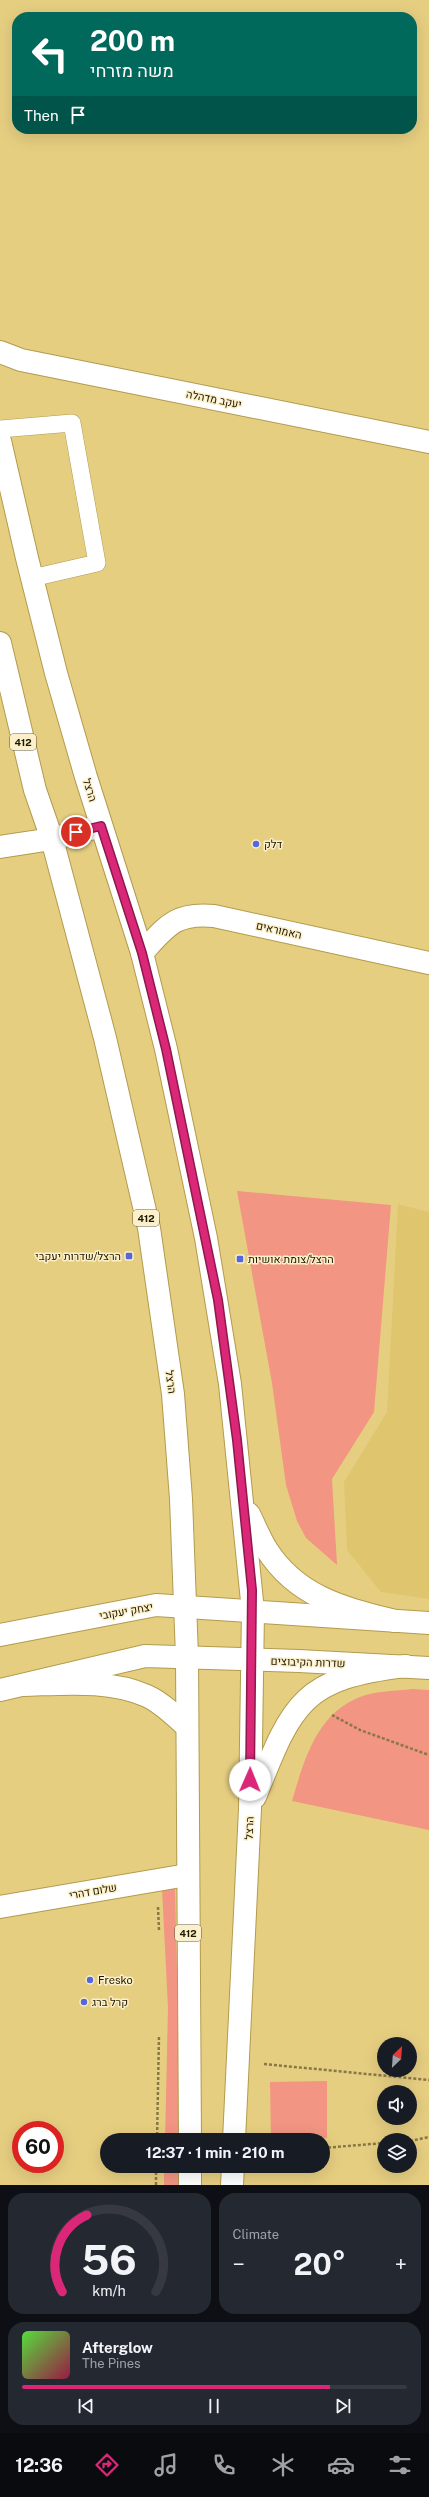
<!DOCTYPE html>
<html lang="en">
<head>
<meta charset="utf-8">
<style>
  body { margin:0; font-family:"Public Sans",Heebo,sans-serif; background:#242831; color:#f1f3f6; height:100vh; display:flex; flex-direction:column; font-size:15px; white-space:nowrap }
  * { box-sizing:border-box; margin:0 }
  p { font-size:13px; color:#9ea1a6 }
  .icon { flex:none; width:22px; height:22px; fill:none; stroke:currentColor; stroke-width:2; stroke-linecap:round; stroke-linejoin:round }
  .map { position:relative; height:2185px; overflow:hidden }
  .drawer { display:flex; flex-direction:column; gap:8px; padding:8px; background:#0d0f14; flex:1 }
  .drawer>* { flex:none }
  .banner { position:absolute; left:12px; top:12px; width:405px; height:122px; border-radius:16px; box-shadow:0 4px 16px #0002; background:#00695c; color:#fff; overflow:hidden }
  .needle { width:26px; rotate:25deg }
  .controls { position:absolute; left:377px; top:2037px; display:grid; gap:8px }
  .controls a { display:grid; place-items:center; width:40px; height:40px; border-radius:50%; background:#171b24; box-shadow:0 4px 16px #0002; font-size:20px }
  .speed { position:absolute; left:12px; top:2121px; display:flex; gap:8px; font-size:20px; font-weight:700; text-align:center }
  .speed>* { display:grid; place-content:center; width:52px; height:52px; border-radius:50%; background:#171b24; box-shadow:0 4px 16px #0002; line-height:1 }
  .speed .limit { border:6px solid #d22; background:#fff; color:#111 }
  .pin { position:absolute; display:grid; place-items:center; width:34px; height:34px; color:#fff; margin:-17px; border:2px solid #fff; border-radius:50%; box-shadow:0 1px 4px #0007 }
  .me { position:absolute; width:44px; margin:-22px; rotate:1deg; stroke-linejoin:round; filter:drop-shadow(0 0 3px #0008) }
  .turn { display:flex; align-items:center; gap:14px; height:84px; padding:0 12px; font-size:18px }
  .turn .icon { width:52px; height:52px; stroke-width:2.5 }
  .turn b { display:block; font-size:28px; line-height:34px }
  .then { display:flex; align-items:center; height:38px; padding:0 12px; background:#0003; gap:8px; font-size:15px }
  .big { font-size:30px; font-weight:700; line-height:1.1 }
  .drawer .tile { flex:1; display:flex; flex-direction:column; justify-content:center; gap:6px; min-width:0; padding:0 14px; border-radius:16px; background:#242831 }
  .drawer .dial { align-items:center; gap:0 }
  .dial svg { height:104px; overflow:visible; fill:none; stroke:#363941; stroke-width:7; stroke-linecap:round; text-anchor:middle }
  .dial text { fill:#f1f3f6; stroke:none }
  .song { display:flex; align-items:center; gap:12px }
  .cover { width:48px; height:48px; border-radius:6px; background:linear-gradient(135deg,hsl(110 70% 55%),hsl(340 70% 35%)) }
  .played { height:4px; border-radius:2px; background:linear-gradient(90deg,#db2777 80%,#363941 80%) }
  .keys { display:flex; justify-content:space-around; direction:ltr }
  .heat { display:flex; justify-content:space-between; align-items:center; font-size:22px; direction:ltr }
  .drawer .tiles { flex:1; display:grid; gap:8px; grid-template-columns:1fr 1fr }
  .tile:last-child { grid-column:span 2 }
  .trip { position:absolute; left:100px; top:2133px; width:230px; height:40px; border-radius:20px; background:#171b24; box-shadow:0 4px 16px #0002; font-weight:700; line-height:40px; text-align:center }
  .dock { display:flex; height:64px; justify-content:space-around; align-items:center; background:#090b0e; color:#9ea1a6 }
  .dock .icon { width:28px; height:28px }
  .dock .on { color:#db2777 }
  .dock b { font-size:18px; color:#f1f3f6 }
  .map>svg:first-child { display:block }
  .built { fill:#e0c56f }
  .green { fill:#f29582 }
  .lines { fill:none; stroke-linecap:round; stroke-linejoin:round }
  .lane-casing { stroke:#b39b4e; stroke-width:18 }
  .street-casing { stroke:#b39b4e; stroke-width:24 }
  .secondary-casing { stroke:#b39b4e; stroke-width:24 }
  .primary-casing { stroke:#b39b4e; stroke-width:24 }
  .path { stroke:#887845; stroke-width:2.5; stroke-dasharray:3 2; stroke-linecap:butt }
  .lane { stroke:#fff; stroke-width:17 }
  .street { stroke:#fff; stroke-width:22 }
  .secondary { stroke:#fff; stroke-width:22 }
  .primary { stroke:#fff; stroke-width:22 }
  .route-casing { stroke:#8e194d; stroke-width:10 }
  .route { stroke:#db2777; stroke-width:7 }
  .poi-dot { fill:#5467dd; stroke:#fcf0ca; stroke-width:1.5 }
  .labels { text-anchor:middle; stroke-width:3; stroke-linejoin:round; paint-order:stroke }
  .shield { fill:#fcf0ca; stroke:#61583d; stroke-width:1 }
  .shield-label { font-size:10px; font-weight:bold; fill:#1e1701 }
  .street-label { font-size:11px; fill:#1e1701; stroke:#fcf0ca }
  .poi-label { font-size:11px; fill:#1e1701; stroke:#fcf0ca; text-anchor:start }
</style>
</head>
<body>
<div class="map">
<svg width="429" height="2185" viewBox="0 0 429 2185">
  <rect width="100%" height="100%" fill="#e6ce81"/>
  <polygon class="built" points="398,1204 429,1212 429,1599 381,1592 347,1550 344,1482 387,1412"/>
  <g class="green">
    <polygon points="237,1191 391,1205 374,1412 332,1479 337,1565 306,1538 297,1521 286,1485 272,1383"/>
    <path d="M412 1689 429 1690V1830L292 1801C304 1761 316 1714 360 1697 375 1691 396 1691 412 1689Z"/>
    <polygon points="175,1887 181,2140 165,2140 168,2008 162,1889"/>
    <polygon points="327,2081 327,2138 271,2139 270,2082"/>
    <rect x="164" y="2166" width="16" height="19"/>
  </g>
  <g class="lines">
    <g class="lane-casing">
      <polyline id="lane" points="0,429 72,423 97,563 32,578"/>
    </g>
    <g class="street-casing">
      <g id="street">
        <polyline points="0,352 21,360 429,442"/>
        <polyline points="0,847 52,839 101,826"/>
        <path d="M142 953C166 927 175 912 214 916L429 963"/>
        <polyline points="0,1907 187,1875"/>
      </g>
    </g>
    <g class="secondary-casing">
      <g id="secondary">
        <polyline points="0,1635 156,1605 429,1623"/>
        <polyline points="0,1690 145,1656 299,1661 429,1668"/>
      </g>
    </g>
    <g class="primary-casing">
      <g id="primary">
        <polyline points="0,441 27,558 56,673 86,777 142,953 166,1049 206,1238 230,1384 253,1611 250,1809 234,2140"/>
        <polyline points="0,643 35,790 52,839 105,1038 149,1228 173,1394 181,1499 187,1656 190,2140"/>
        <path d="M249 1514C255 1526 260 1539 267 1550 298 1598 344 1608 395 1621"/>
        <path d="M23 1685C63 1684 109 1679 147 1696 162 1703 174 1715 186 1726"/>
        <path d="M255 1797C292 1705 300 1678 406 1666"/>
        <polyline points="190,2185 190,2166"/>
        <polyline points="232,2185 233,2166"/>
      </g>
    </g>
    <g class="path">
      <polyline points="332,1715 360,1730 429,1755"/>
      <polyline points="158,1907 159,1930"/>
      <polyline points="264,2064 429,2080"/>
      <polyline points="157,2140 159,2035"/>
      <polyline points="410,2141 429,2137"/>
      <polyline points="323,2148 384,2143"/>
      <polyline points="156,2185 156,2166"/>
    </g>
    <use href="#lane" class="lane"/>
    <use href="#street" class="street"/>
    <use href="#secondary" class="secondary"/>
    <use href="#primary" class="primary"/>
  </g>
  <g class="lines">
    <g class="route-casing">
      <polyline id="route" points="76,832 101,826 142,953 166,1049 218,1300 237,1440 252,1590 250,1780"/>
    </g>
    <use href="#route" class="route"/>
  </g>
  <g class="poi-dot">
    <circle cx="256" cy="844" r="4"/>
    <rect x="125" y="1252" width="8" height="8" rx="2"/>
    <rect x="236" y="1255" width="8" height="8" rx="2"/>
    <circle cx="90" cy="1980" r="4"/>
    <circle cx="84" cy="2002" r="4"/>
  </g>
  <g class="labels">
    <g class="shield">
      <rect x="10" y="734" width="26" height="16" rx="3"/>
      <rect x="133" y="1210" width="26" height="16" rx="3"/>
      <rect x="175" y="1925" width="26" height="16" rx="3"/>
    </g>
    <g class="shield-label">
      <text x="23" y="746">412</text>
      <text x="146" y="1222">412</text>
      <text x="188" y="1937">412</text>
    </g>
    <g class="street-label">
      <text transform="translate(214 399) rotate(11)" y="4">יעקב מדהלה</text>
      <text transform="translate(90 790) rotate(73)" y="4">הרצל</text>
      <text transform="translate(279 930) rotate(12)" y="4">האמוראים</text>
      <text transform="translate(171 1382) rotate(83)" y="4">הרצל</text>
      <text transform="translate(126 1611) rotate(-10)" y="4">יצחק יעקובי</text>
      <text transform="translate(308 1662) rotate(2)" y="4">שדרות הקיבוצים</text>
      <text transform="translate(249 1828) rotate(-87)" y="4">הרצל</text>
      <text transform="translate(93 1891) rotate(-10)" y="4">שלום דהרי</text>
    </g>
    <g class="poi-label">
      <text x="264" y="848">דלק</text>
      <text x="121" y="1260" text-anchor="end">הרצל/שדרות יעקבי</text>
      <text x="248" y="1263">הרצל/צומת אושיות</text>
      <text x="98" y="1984">Fresko</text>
      <text x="92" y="2006">קרל ברג</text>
    </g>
  </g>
</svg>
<div class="controls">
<a><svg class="needle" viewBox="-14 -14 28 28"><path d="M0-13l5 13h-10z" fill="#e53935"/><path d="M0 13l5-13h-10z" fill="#9ea1a6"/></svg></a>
<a><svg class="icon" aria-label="sound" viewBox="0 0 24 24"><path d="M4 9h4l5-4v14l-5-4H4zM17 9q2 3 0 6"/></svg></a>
<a><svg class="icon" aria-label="layers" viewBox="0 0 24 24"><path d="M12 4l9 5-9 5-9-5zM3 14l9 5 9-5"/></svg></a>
</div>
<div class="speed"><div class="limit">60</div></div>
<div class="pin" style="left:76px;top:832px;background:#d93025"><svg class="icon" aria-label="arrive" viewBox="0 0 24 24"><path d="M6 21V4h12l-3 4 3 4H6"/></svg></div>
<svg class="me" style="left:250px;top:1780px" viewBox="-20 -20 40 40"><circle r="19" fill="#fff"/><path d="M0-13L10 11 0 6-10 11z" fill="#db2777"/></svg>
<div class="trip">12:37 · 1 min · 210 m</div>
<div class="banner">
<div class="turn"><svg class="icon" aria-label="left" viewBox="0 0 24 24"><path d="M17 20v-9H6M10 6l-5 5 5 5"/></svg><div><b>200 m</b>משה מזרחי</div></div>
<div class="then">Then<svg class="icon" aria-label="arrive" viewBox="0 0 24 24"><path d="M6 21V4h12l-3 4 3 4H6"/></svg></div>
</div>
</div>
<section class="drawer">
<div class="tiles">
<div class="tile dial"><svg viewBox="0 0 100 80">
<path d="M14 69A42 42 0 1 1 86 69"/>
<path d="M14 69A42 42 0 0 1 33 10" stroke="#db2777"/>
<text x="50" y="56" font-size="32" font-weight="700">56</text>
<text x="50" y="72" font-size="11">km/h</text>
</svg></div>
<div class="tile"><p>Climate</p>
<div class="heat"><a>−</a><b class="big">20°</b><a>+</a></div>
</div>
<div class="tile">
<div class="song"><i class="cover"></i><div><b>Afterglow</b><p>The Pines</p></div></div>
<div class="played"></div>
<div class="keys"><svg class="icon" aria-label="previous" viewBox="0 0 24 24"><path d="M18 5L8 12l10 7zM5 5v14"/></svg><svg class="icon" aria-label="pause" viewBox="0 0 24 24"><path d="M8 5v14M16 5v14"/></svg><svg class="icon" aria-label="next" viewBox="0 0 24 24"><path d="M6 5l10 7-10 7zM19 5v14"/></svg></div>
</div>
</div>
</section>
<nav class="dock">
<b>12:36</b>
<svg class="icon on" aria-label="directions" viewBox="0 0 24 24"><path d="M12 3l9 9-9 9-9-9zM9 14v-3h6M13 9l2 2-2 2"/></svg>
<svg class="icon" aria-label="music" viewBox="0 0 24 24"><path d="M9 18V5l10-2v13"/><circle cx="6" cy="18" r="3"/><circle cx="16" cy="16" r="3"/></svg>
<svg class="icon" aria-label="phone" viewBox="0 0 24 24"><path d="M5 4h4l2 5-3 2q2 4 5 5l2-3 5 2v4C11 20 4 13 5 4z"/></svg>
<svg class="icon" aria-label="climate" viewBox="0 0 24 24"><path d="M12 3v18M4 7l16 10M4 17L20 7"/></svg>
<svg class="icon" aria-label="car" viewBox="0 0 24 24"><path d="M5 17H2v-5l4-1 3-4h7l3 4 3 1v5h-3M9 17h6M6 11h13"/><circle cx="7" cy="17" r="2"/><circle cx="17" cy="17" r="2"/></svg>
<svg class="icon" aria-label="filters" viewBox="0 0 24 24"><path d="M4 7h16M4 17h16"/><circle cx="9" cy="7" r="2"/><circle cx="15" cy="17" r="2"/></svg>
</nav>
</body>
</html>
